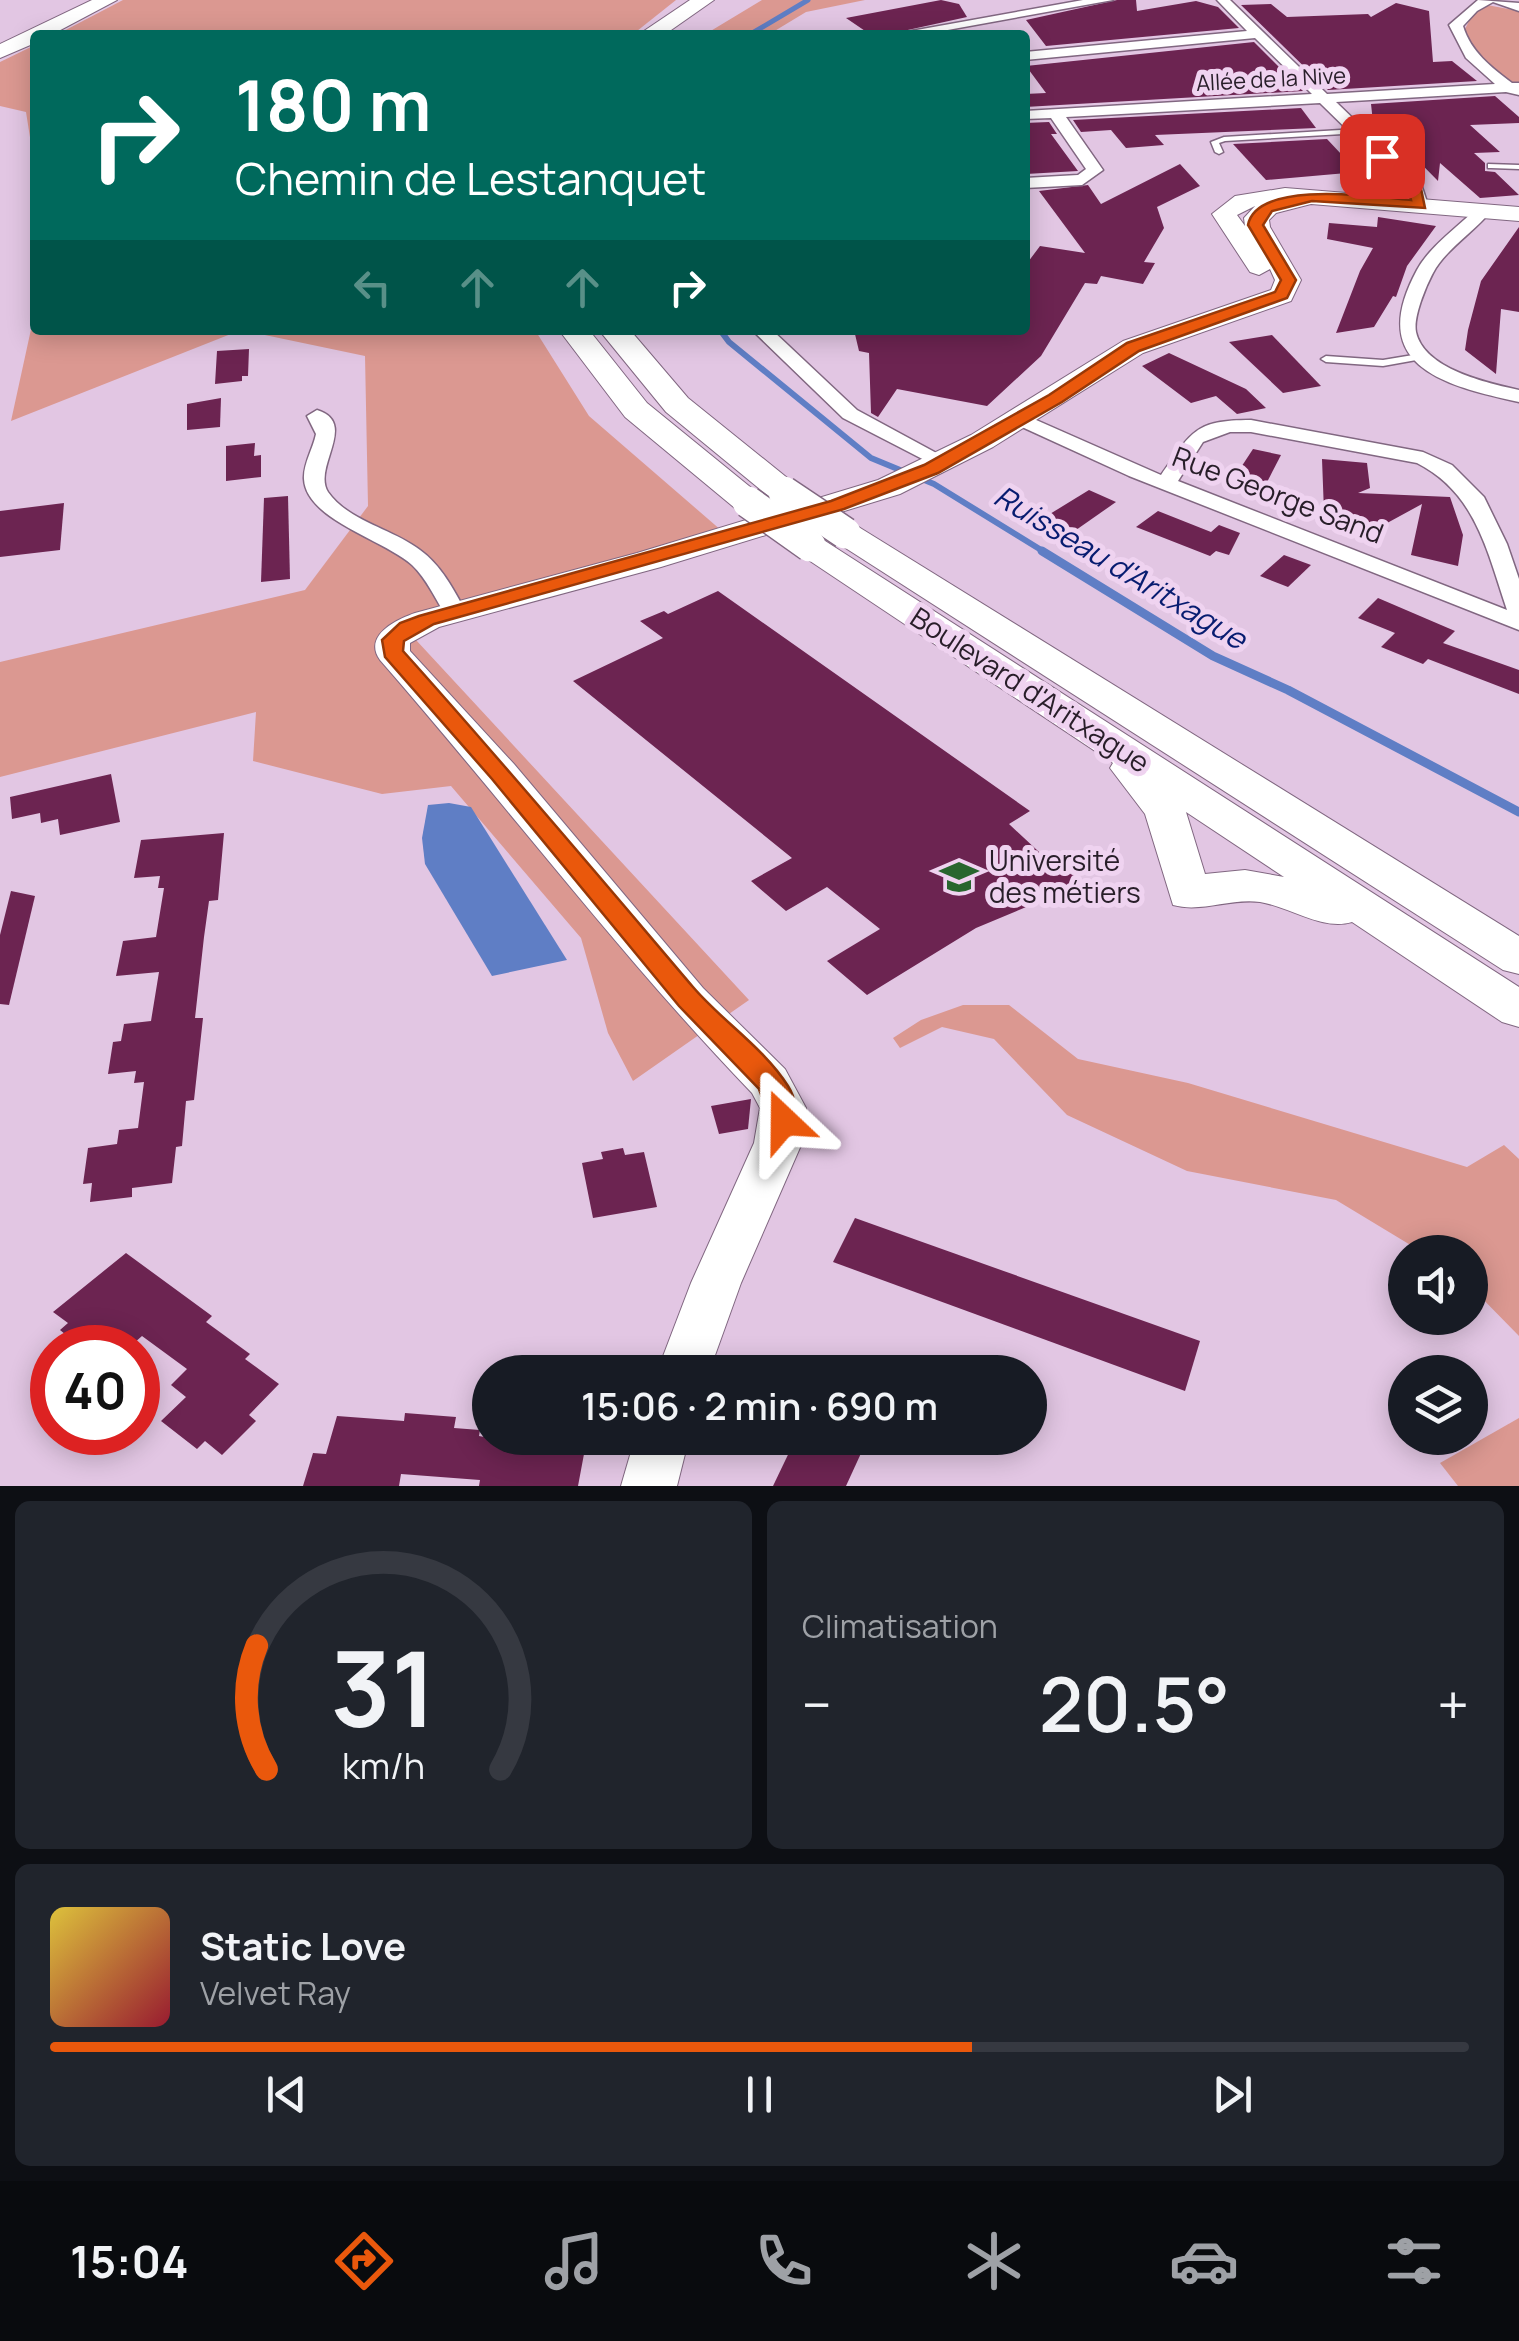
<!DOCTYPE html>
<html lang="fr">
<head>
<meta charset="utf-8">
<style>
  body { margin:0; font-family:Manrope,sans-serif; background:#20242c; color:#f1f3f6; height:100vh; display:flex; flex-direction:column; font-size:38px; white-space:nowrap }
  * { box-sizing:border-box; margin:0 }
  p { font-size:32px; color:#9ea1a6 }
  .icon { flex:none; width:55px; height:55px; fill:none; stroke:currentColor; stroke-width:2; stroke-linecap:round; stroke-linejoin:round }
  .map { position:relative; height:1486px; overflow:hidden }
  .panel { display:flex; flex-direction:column; gap:15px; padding:15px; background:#0d0f14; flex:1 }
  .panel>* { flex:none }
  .banner { position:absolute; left:30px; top:30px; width:1000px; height:305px; border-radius:10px; box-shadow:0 5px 25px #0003; background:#00695c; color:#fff; overflow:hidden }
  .fabs { position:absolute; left:1388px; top:1235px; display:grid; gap:20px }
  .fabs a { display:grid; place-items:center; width:100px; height:100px; border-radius:50%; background:#171b24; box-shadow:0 5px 25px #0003; font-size:50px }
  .speed { position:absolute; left:30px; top:1325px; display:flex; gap:20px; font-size:50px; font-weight:700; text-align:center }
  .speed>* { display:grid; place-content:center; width:130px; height:130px; border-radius:50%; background:#171b24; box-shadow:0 5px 25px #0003; line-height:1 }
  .speed .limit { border:15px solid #d22; background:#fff; color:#111 }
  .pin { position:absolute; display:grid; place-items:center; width:85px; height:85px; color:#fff; margin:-42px; border-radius:20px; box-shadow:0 5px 15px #0006 }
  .me { position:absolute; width:110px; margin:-55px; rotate:337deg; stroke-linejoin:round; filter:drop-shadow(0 0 8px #0008) }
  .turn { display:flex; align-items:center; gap:35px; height:210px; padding:0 40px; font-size:45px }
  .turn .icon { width:130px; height:130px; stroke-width:2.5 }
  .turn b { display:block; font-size:70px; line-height:85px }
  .lanes { display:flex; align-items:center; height:95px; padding:0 40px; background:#0003; justify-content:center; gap:50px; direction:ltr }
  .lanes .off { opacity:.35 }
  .big { font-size:75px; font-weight:600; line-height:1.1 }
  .panel .widget { flex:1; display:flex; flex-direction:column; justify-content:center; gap:15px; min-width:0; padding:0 35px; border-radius:15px; background:#20242c }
  .panel .dial { align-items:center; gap:0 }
  .dial svg { height:260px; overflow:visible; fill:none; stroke:#363941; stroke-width:7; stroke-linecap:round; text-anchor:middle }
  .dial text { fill:#f1f3f6; stroke:none }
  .song { display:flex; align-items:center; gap:30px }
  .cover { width:120px; height:120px; border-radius:15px; background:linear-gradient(135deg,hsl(50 70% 55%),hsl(350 70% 35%)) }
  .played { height:10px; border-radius:5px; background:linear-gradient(90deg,#ea580c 65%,#363941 65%) }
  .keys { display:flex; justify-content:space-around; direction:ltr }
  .heat { display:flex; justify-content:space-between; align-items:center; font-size:55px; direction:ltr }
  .panel .tiles { flex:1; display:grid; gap:15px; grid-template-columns:1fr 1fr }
  .widget:last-child { grid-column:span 2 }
  .trip { position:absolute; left:472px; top:1355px; width:575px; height:100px; border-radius:50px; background:#171b24; box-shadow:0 5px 25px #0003; font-weight:600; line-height:100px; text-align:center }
  .menu { display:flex; height:160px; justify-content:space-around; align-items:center; background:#090b0e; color:#9ea1a6 }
  .menu .icon { width:70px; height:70px }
  .menu .selected { color:#ea580c }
  .menu b { font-size:45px; color:#f1f3f6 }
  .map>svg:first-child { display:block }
  .green { fill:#db9891 }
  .water { fill:#5f7ec5 }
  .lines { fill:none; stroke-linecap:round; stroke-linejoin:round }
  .stream-far2 { stroke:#5f7ec5; stroke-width:5 }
  .stream-far1 { stroke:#5f7ec5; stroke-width:6 }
  .stream { stroke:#5f7ec5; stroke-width:9 }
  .building { fill:#6c2451 }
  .lane-casing { stroke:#816781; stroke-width:3 }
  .street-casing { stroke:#816781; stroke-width:3 }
  .secondary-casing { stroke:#816781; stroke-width:2 }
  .primary-casing { stroke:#816781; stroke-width:2 }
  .lane { fill:#fff; fill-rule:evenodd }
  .street { fill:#fff; fill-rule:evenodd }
  .secondary { fill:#fff; fill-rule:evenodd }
  .primary { fill:#fff; fill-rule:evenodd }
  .primary-bridge-casing { stroke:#816781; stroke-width:34; stroke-linecap:butt }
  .primary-bridge { stroke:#fff; stroke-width:31 }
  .route { fill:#ea580c; stroke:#983908; stroke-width:2.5 }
  .labels { text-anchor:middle; stroke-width:10; stroke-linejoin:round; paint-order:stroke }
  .far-street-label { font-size:22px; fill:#281e29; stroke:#efd3f0 }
  .street-label { font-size:28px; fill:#281e29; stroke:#efd3f0 }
  .poi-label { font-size:28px; fill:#281e29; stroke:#efd3f0; text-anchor:start }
  .water-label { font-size:30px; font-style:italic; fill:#071c70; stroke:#efd3f0 }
</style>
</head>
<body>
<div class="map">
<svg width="1519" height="1486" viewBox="0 0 1519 1486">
  <rect width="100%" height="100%" fill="#e2c6e3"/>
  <g class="green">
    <polygon points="123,0 676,0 632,35 56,35"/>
    <polygon points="762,0 865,0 806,12 768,35 704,35"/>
    <path d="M1487 5 1519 11V84C1491 78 1477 54 1464 31L1472 15Z"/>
    <polygon points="35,45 35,169 26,112 0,106 0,62"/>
    <polygon points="35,311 35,330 535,330 589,416 737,544 432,625 416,640 749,1000 633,1081 608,1033 581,938 451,786 382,794 253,761 256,712 0,777 0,662 305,590 368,506 365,356 241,330 11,421"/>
    <polygon points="963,1005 1009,1005 1078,1059 1188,1083 1467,1167 1504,1145 1519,1159 1519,1336 1470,1286 1470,1252 1422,1252 1336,1200 1187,1171 1067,1115 994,1039 942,1027 900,1048 893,1038 921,1020"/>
    <polygon points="1519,1418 1519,1486 1458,1486 1440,1463"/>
  </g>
  <polygon class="water" points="449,803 471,807 567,960 492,976 425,864 422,838 428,805"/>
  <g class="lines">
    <polyline class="stream-far2" points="749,35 808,0"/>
    <polyline class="stream-far1" points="720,330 729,342 871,458 934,484 1046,553"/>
    <polyline class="stream" points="1042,551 1213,656 1288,690 1519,812"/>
  </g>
  <g class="building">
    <polygon points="941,0 959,4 967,17 885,35 871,35 846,18"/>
    <polygon points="1117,0 1136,0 1137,11 1196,1 1218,7 1239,28 1046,46 1026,20"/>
    <polygon points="1396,3 1429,11 1433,62 1452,61 1477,81 1328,90 1241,5 1271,4 1287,17 1368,14 1371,17"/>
    <polygon points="1254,42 1303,91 1025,107 1025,94 1046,93 1026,66"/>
    <polygon points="1495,96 1519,117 1519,123 1470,125 1500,152 1474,153 1485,163 1485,171 1495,172 1519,195 1480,198 1440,163 1438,181 1380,122 1373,122 1371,104"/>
    <polygon points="1301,108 1316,128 1155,135 1164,145 1126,148 1111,130 1081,132 1073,120"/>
    <polygon points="1049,122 1057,134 1051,134 1078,171 1026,174 1025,123"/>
    <polygon points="1327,139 1358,172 1266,180 1233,144"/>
    <polygon points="1180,164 1200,186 1157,207 1164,228 1144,262 1155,263 1143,284 1101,276 1097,284 1085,283 1041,356 987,406 897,389 878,417 871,413 869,353 859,351 854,330 1025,330 1025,266 1040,246 1085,253 1039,191 1088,185 1101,204"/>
    <polygon points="1378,217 1436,226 1407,266 1396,297 1393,296 1374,327 1336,333 1360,271 1373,248 1327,239 1329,223 1377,227"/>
    <polygon points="1519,227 1519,312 1501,309 1496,374 1465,350 1468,330 1481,281"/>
    <polygon points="1272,335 1321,386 1283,393 1229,342"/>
    <polygon points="249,349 248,376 242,376 242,381 215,384 217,351"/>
    <polygon points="1169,353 1246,389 1266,408 1237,414 1216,396 1191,403 1142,366"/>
    <polygon points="221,398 220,427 187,430 187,404"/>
    <polygon points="255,443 254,456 261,455 261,477 226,481 226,446"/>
    <polygon points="1253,449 1281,455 1265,486 1234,478"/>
    <polygon points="1322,459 1367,463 1370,488 1358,493 1450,497 1463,535 1458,566 1411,555 1422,504 1367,534 1324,512"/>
    <polygon points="1089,490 1116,502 1076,530 1045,517"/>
    <polygon points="288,496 290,579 261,582 264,498"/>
    <polygon points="64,503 60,550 0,557 0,511"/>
    <polygon points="1158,511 1211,532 1219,525 1240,533 1229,555 1216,551 1210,556 1136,527"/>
    <polygon points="1284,555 1311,565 1288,587 1260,576"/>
    <polygon points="718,591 1030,811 1009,824 1053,865 1086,882 976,928 867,995 827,961 880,929 827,887 786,911 751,881 792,858 573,681 663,638 640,621 664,611 668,614"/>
    <polygon points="1378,598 1455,631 1443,643 1519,670 1519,694 1428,659 1423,664 1381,647 1395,633 1358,618"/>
    <polygon points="111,774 120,822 60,835 58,819 41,823 40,813 12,819 10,797"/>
    <polygon points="224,833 218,900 209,901 204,937 195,1018 203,1018 194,1100 186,1101 182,1146 176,1147 172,1183 132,1188 132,1197 90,1202 92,1183 83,1184 88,1148 117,1144 119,1130 138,1128 144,1082 134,1083 136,1071 108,1074 113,1042 121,1041 124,1024 151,1021 159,972 116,976 123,941 156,937 164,888 158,888 160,876 134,878 141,840"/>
    <polygon points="11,891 35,896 9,1005 0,1004 0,935"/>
    <polygon points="751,1099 748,1129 719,1134 711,1106"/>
    <polygon points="623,1148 625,1155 644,1152 657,1207 593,1218 582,1163 603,1159 601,1152"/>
    <polygon points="855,1218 1200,1341 1185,1391 833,1262"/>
    <polygon points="126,1253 212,1316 206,1322 250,1354 245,1359 279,1384 249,1415 256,1421 222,1455 205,1441 197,1449 161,1421 186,1397 171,1385 187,1369 142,1336 133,1344 119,1334 103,1348 82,1348 60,1330 68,1323 53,1312"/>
    <polygon points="405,1413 456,1417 454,1428 480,1430 479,1436 490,1438 587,1438 578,1486 479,1486 480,1480 401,1474 399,1486 303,1486 313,1453 326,1454 337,1416 404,1421"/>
    <polygon points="796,1438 868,1438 846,1486 773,1486"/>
  </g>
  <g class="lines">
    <g class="lane-casing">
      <g id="lane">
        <polygon points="1357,129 1361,131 1360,133 1225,141 1219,143 1223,152 1219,154 1215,152 1211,142 1224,137"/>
        <polygon points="1488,164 1519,165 1519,169 1491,168 1488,168"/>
        <polygon points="1419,354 1424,357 1422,359 1383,366 1326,362 1321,359 1326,356 1383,360"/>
      </g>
    </g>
    <g class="street-casing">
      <g id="street">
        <polygon points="1083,0 1113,0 920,35 889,35"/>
        <path d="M1217 0H1230L1327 94 1495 84 1466 58 1449 25 1478 0 1519 3V11L1493 2 1477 11 1463 26C1471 52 1491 67 1512 83H1519V95L1506 92 1336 102 1421 184 1428 205 1420 210 1412 205 1407 188 1320 103 1066 117 1103 170 1082 185 1025 188V178L1078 175 1086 169 1051 118 1025 119V111L1312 94 1255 38 1025 60V52L1247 31Z"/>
        <path d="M1477 208 1491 211C1474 232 1445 250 1433 273 1426 286 1413 317 1416 332 1424 369 1487 383 1519 390V402C1440 385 1366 364 1417 270 1429 247 1459 226 1477 208Z"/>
        <polygon points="752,330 772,330 857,410 953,462 950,466 936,466 843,418"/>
        <path d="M317 410C359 423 312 467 328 492 348 521 393 529 420 550 441 565 454 590 466 612L463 617H447C435 599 427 579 412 565 385 540 306 520 304 479 303 464 313 449 316 434L307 416Z"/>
        <path d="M1018 412 1161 475C1192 432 1194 420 1251 420L1423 452 1452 465 1484 497 1507 544 1519 579V630L1129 476 1011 422 1008 418ZM1230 432H1251L1417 463C1476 493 1487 551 1507 610L1178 481 1203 442Z"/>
      </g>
    </g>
    <g class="secondary-casing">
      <g id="secondary">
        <polygon points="92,0 117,0 51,35 35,35 35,43 0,58 0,44"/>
        <path d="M1285 188 1519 207V221L1311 204 1276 213 1269 220 1270 227 1301 280 1291 301 1143 353 993 447 900 494 661 567 439 627 410 643V651L514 764 703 988 785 1069 806 1108 802 1143 741 1283 709 1372H657L691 1283 754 1143 760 1108 752 1093C620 956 505 803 380 660 363 636 395 620 415 613L637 553 878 480 971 435 1123 341 1271 290 1275 280 1270 269 1259 275 1250 272 1212 214 1235 196ZM1255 206 1244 218 1245 226 1237 215Z"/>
        <polygon points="635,1438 689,1438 677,1486 621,1486"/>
      </g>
    </g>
    <g class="primary-casing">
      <g id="primary">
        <polygon points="690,0 714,0 664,35 638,35"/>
        <polygon points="559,330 589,330 647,403 760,495 765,502 760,509 736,509 625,417"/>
        <polygon points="599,330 630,330 688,398 796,485 801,492 796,499 772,499 666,412"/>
        <polygon points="845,523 857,526 1519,936 1519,974 1503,970 833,540 828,533 833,526"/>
        <path d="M810 536 822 539 1519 987V1027L1502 1022 1352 922C1322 931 1291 907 1260 902 1230 898 1201 913 1173 905L1145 814 1110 768 1113 763 798 553 793 546 798 539ZM1186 812 1284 877 1245 870 1205 874Z"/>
      </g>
    </g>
    <use href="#lane" class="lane"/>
    <use href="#street" class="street"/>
    <use href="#secondary" class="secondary"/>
    <use href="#primary" class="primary"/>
    <g class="primary-bridge-casing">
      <g id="primary-bridge">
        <polyline points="784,492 845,533"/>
        <polyline points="748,502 810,546"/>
      </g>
    </g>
    <use href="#primary-bridge" class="primary-bridge"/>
  </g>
  <path class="route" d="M1382 152 1420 184 1425 208 1312 201 1272 211 1263 225 1296 280 1287 298 1139 351 1062 402 938 473 844 509 434 624 404 641 403 651C502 761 597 874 693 987 722 1021 764 1048 788 1086 795 1097 800 1117 794 1129L784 1132 773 1129 759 1089 679 1006 492 779 385 657 382 640 400 623 419 616 831 501 924 465 1049 395 1127 343 1275 292 1281 280 1248 225C1257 179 1377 197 1411 200L1408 189 1375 156Z"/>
  <defs>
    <g id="university-bare" transform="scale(3)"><path d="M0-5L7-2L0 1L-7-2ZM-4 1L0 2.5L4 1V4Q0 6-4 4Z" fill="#28662e" stroke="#efd3f0" stroke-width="2.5" paint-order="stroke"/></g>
  </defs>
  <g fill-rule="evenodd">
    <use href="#university-bare" x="959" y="877"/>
  </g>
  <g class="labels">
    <g class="far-street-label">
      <text transform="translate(1271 79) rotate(-3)" y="8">Allée de la Nive</text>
    </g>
    <g class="street-label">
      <text transform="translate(1278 495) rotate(21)" y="10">Rue George Sand</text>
      <text transform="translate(1030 690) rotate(33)" y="10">Boulevard d'Aritxague</text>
    </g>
    <g class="poi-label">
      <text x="989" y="871">Université<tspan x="989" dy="32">des métiers</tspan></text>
    </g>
    <g class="water-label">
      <text transform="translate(1120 568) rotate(31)" y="10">Ruisseau d'Aritxague</text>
    </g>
  </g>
</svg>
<div class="fabs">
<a><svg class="icon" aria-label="sound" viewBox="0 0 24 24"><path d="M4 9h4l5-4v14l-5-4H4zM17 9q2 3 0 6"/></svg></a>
<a><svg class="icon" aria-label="layers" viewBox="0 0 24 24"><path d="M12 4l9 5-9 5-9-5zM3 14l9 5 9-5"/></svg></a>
</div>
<div class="speed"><div class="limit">40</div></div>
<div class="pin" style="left:1382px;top:156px;background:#d93025"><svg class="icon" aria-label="arrive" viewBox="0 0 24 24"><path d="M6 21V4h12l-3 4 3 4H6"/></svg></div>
<svg class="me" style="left:784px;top:1121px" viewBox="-20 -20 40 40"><path d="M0-17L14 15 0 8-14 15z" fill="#ea580c" stroke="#fff" stroke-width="4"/></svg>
<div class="trip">15:06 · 2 min · 690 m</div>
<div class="banner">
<div class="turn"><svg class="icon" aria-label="right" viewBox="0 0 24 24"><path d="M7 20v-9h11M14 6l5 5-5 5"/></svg><div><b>180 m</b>Chemin de Lestanquet</div></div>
<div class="lanes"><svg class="icon off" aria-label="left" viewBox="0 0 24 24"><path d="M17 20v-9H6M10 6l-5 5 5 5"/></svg><svg class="icon off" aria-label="ahead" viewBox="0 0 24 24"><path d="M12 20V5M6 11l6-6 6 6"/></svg><svg class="icon off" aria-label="ahead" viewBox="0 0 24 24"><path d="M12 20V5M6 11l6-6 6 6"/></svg><svg class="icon" aria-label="right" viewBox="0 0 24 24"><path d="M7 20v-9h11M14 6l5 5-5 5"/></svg></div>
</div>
</div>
<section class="panel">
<div class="tiles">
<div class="widget dial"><svg viewBox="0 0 100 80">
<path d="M14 69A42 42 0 1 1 86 69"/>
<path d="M14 69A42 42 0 0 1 11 31" stroke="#ea580c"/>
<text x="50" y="56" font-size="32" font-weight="700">31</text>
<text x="50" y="72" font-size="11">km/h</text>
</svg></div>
<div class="widget"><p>Climatisation</p>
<div class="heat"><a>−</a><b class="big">20.5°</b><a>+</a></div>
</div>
<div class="widget">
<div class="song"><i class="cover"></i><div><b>Static Love</b><p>Velvet Ray</p></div></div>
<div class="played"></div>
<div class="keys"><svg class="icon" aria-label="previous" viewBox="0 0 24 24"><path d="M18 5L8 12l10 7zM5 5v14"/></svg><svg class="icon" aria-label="pause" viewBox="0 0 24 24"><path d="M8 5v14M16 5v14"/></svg><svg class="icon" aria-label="next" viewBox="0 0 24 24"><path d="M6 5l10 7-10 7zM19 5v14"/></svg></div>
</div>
</div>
</section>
<nav class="menu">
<b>15:04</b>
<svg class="icon selected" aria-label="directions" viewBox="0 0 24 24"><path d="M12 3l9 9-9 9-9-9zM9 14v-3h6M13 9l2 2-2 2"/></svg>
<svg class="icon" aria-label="music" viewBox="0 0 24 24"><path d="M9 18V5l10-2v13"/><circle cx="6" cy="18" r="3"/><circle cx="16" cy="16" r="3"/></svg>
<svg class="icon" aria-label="phone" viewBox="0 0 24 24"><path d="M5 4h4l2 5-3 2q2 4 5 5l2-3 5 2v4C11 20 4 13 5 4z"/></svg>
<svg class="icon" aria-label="climate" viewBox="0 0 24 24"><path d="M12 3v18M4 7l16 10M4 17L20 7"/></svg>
<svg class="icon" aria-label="car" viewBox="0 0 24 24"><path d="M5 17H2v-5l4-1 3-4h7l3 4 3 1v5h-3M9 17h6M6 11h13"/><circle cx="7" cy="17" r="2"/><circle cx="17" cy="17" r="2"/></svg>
<svg class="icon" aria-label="filters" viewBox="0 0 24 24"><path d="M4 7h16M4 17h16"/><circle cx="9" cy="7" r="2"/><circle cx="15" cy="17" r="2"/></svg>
</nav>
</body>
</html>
